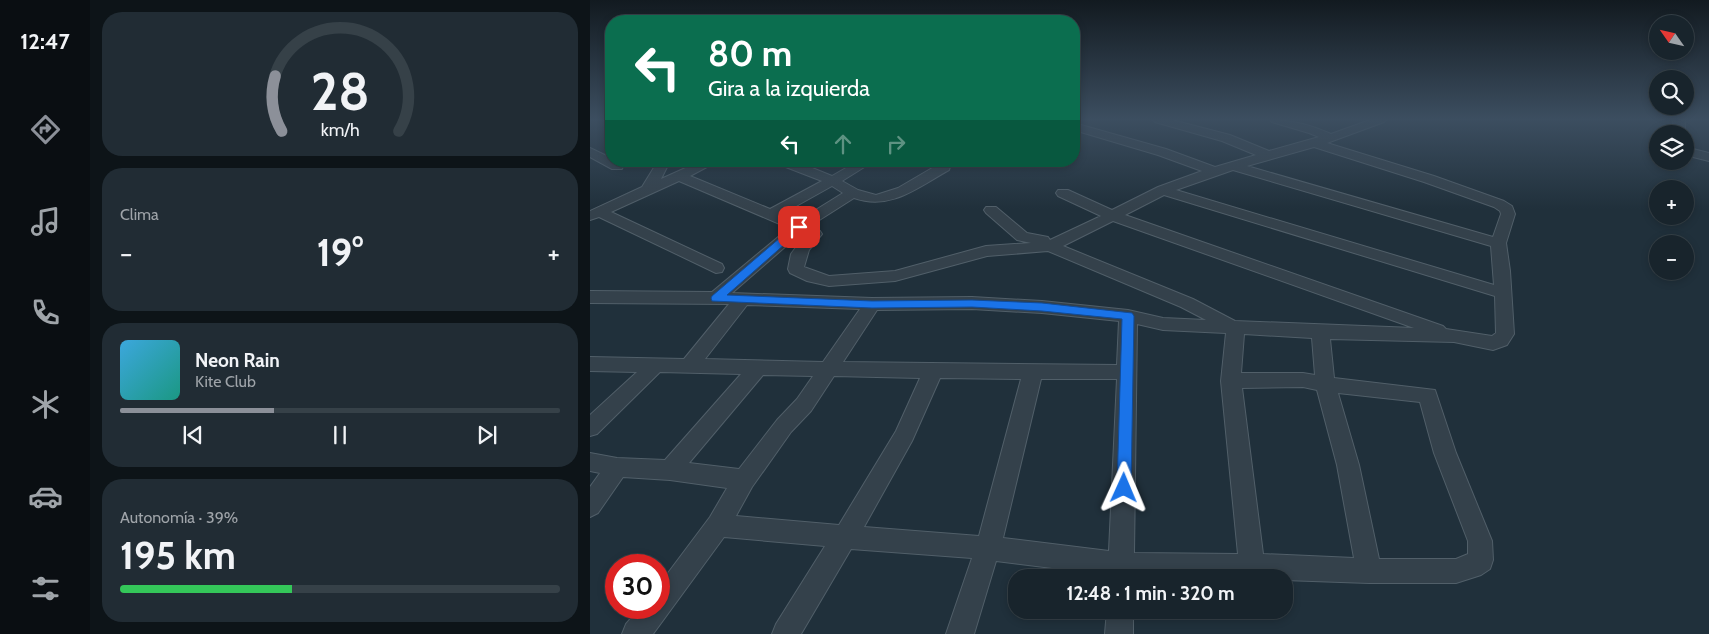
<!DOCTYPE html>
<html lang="es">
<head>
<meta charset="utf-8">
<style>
  body { margin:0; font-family:Cabin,sans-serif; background:#212c34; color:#f1f3f6; height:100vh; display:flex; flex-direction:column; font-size:19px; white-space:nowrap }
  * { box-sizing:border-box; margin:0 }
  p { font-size:16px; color:#9fa4a9 }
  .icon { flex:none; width:28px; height:28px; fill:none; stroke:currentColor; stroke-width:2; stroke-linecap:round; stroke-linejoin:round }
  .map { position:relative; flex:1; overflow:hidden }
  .drawer { display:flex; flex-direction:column; gap:12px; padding:12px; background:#0d1418; width:500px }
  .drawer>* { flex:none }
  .top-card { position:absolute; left:15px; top:15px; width:475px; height:152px; border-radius:20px; box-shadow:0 2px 8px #0003,0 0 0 1px #364148; background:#0b6e4f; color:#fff; overflow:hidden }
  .needle { width:32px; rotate:304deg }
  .tools { position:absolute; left:1059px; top:15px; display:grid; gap:10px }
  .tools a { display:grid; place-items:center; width:45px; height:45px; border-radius:50%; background:#18242c; box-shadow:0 2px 8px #0003,0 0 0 1px #364148; font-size:25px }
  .speed { position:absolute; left:15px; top:554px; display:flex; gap:10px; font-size:25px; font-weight:700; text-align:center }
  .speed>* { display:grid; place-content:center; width:65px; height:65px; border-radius:50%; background:#18242c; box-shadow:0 2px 8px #0003,0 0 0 1px #364148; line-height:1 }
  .speed .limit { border:8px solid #d22; background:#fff; color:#111 }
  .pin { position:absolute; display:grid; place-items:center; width:42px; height:42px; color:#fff; margin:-21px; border-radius:10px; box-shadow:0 2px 8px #0006 }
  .me { position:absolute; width:55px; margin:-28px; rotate:1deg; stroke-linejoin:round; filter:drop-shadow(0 0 4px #0008) }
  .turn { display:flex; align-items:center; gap:18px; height:105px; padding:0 20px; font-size:22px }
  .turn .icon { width:65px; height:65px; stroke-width:2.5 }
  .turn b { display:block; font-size:35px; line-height:42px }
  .lanes { display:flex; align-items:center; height:48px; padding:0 20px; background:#0003; justify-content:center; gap:25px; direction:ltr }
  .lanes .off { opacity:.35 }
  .big { font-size:38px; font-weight:800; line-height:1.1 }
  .drawer .widget { flex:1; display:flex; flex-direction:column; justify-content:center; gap:8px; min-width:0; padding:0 18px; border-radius:20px; background:#212c34 }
  .drawer .dial { align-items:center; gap:0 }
  .dial svg { height:130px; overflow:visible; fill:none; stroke:#364148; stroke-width:7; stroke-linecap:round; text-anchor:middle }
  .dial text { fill:#f1f3f6; stroke:none }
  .song { display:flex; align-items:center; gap:15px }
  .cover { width:60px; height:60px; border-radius:8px; background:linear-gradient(135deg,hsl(200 70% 55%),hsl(170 70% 35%)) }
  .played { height:5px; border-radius:2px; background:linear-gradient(90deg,#8c9099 35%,#364148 35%) }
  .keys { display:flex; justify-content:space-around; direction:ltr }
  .heat { display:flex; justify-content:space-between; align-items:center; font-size:28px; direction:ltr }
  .charge { height:8px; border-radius:4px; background:linear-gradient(90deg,#34c759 39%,#364148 0) }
  .trip { position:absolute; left:418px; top:569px; width:285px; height:50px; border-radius:20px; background:#18242c; box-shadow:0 2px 8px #0003,0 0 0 1px #364148; font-weight:800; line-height:50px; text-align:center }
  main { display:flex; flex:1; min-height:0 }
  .menu { display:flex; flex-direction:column; width:90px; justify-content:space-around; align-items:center; background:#0a0e12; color:#9fa4a9 }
  .menu .icon { width:35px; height:35px }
  .menu .current { color:#8c9099 }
  .menu b { font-size:22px; color:#f1f3f6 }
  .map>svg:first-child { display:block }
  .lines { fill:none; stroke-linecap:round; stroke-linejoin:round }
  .minor-casing { stroke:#515f69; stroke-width:2 }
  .minor { fill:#34414b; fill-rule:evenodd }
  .route { fill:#1a73e8; stroke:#114b97 }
</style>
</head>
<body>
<main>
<nav class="menu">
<b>12:47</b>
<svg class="icon current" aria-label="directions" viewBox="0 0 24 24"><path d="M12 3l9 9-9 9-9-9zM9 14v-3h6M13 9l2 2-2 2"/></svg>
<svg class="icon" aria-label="music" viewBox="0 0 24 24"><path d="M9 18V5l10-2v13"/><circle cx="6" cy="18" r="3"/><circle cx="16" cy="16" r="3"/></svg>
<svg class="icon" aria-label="phone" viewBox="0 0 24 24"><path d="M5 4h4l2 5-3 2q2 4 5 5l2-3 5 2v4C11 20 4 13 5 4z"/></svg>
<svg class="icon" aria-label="climate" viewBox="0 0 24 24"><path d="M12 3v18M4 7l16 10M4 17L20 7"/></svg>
<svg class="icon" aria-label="car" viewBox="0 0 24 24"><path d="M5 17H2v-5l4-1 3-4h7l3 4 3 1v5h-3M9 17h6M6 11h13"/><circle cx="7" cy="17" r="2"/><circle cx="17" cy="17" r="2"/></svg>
<svg class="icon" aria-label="filters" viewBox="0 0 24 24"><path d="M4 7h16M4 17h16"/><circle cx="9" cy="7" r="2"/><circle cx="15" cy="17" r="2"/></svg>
</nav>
<section class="drawer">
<div class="widget dial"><svg viewBox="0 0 100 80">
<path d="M14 69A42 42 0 1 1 86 69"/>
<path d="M14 69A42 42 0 0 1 10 35" stroke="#8c9099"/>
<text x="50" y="56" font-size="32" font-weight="700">28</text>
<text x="50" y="72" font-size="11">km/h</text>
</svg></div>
<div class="widget"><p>Clima</p>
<div class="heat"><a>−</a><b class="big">19°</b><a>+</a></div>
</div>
<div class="widget">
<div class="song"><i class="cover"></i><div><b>Neon Rain</b><p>Kite Club</p></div></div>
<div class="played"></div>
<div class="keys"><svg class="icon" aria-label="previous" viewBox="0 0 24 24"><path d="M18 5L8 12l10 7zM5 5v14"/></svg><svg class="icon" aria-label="pause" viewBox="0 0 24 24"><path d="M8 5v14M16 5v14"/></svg><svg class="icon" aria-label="next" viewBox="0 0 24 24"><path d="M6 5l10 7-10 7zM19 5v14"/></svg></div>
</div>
<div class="widget"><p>Autonomía · 39%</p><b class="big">195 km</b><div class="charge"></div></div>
</section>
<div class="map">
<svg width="1119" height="634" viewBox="0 0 1119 634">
  <rect width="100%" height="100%" fill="#20303b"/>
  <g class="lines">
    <g class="minor-casing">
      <g id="minor">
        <path d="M563 120H582L640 135 679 151 729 137 719 133 682 122 680 120C702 120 721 125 741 134L780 120H796L794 122 737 143 844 176 914 201 922 206 925 214 916 243 920 271 924 334 917 345 903 350 864 342 740 339 744 378 845 390 866 453 902 541 903 560 900 569 891 575 866 583H779L694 580V578H518V575L406 561 384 634H356L382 558 261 549 211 634H182L186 624 235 546 134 537 63 634H32L36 624 50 608H69V585L120 517 137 488 80 480 33 477 8 513 0 517V487L10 473 0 471V453L27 458 75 460 151 374 70 372 7 434 0 436V415L47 372 0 371V357L94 359 139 304 0 303V291L122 292 199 228 89 181 21 212 132 264 134 268 132 272 126 273 9 217 0 220V211L52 187 68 161H80L71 179 111 161H128L100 176 180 209 232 181 188 164 187 161H205L242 176 268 161H284L252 181 268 190 286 195 308 188 349 164H359L360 167 359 170C328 187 301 211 264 198L220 226 230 231 232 234 219 250 214 267 239 276 305 271 396 246 441 243 427 240 396 213 394 210 396 207H406L437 233 458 237 460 240 511 216 468 196 466 193 468 190H478L522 210 568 187 612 171 568 155 484 130V123L576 149 625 167 666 155 632 141 565 122ZM724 147 834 182 904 207 910 211 911 214 903 237 657 166ZM643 170 901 246 904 285 586 190ZM242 186 253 193 208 221 192 214ZM574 195 905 296 906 333 902 336 856 329 853 326 535 215ZM523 221 824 328 645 321 603 299 473 246ZM211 233 215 235 201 254 198 269 200 273 217 281 239 286 305 281 397 256 458 251 591 307 616 320 573 318 538 310 452 301 382 297 282 298 142 293ZM157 305 270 309 233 362 115 359ZM382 309 452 313 529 321 527 365 253 362 287 310ZM547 324 573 330 636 333 631 381 648 554 544 553ZM654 334 722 338 725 375 713 373H651ZM173 375 223 376 207 399 187 420 149 469 99 463ZM244 376 330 378 306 431 249 525 146 516 162 487 201 432 221 411ZM350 378 431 379 389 536 274 527 322 441ZM451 379H527L519 551 413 538ZM713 387 727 390 747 465 764 558 673 554 652 388ZM748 393 830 402 844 453 878 541V554L866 559H789L769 465Z"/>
        <rect x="1083" y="120" width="12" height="14"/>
        <polygon points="1095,147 1119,153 1119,161 1095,155"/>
        <polygon points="0,148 21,158 21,161 32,163 33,166 32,169 22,169 0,157"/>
        <polygon points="406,161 426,161 420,165 407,164"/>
        <polygon points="517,610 543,610 543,634 515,634"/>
      </g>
    </g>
    <use href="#minor" class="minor"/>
  </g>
  <linearGradient id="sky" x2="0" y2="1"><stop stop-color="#121a20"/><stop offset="0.57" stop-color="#3c4e60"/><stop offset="1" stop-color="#3c4e60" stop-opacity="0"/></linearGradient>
  <rect width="1119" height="209" fill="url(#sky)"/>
  <polygon class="route" points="209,224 214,227 212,229 137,295 282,301 382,300 452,303 542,313 544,316 541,488 539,492 534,494 529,492 527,488 532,319 452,311 382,307 282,308 122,301 121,298 122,296 205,225"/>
</svg>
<div class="tools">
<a><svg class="needle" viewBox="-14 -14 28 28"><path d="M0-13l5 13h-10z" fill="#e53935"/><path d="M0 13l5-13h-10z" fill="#9fa4a9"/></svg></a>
<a><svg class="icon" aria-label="search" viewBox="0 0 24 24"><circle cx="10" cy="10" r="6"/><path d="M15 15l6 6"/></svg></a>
<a><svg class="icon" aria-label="layers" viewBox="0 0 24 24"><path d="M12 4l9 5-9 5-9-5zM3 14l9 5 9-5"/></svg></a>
<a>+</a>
<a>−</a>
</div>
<div class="speed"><div class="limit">30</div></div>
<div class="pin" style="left:209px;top:227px;background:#d93025"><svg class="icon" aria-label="arrive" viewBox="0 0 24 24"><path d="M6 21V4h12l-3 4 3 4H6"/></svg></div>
<svg class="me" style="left:534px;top:488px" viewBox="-20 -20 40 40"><path d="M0-17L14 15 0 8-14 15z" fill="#1a73e8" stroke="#fff" stroke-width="4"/></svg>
<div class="trip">12:48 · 1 min · 320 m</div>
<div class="top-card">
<div class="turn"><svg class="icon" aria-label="left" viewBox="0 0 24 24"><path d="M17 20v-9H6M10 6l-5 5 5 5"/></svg><div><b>80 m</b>Gira a la izquierda</div></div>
<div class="lanes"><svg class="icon" aria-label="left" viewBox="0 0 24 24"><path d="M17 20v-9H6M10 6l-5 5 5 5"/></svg><svg class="icon off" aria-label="ahead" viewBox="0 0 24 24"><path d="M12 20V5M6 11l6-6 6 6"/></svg><svg class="icon off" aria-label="right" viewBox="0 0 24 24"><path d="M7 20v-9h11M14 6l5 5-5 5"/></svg></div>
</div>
</div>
</main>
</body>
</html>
